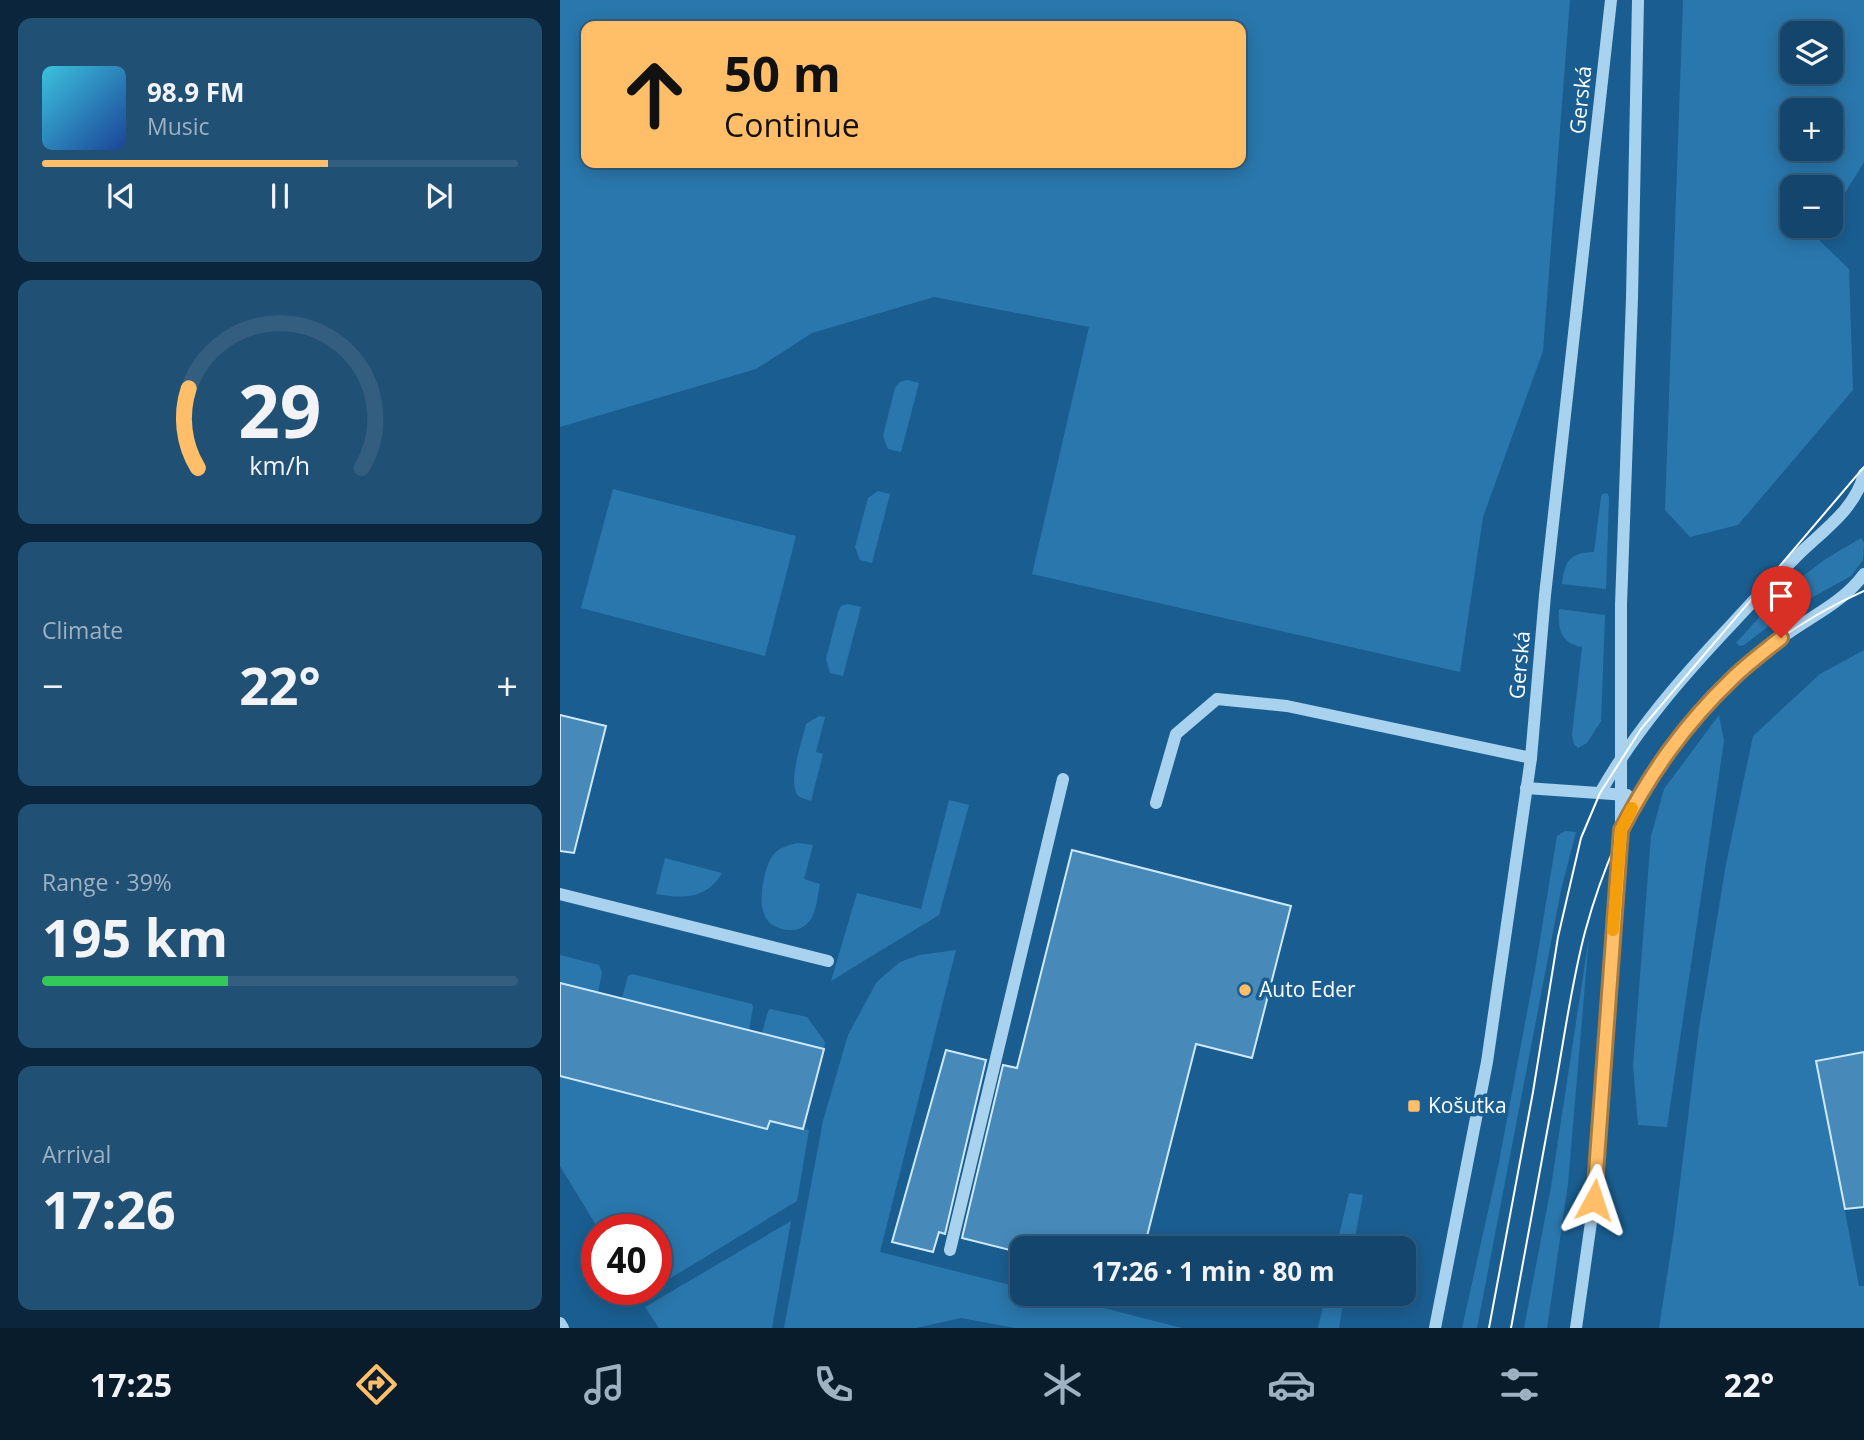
<!DOCTYPE html>
<html lang="en">
<head>
<meta charset="utf-8">
<style>
  body { margin:0; font-family:"Open Sans",sans-serif; background:#215075; color:#f1f3f6; height:100vh; display:flex; flex-direction:column; font-size:26px; white-space:nowrap }
  * { box-sizing:border-box; margin:0 }
  p { font-size:23px; color:#9db1c2 }
  .icon { flex:none; width:38px; height:38px; fill:none; stroke:currentColor; stroke-width:2; stroke-linecap:round; stroke-linejoin:round }
  .map { position:relative; flex:1; overflow:hidden }
  .sheet { display:flex; flex-direction:column; gap:18px; padding:18px; background:#0b263c; width:560px }
  .sheet>* { flex:none }
  .hud { position:absolute; left:21px; top:21px; width:665px; height:147px; border-radius:14px; box-shadow:0 4px 18px #0003,0 0 0 2px #335e80; background:#ffbe67; color:#111; overflow:hidden }
  .buttons { position:absolute; left:1220px; top:21px; display:grid; gap:14px }
  .buttons a { display:grid; place-items:center; width:63px; height:63px; border-radius:14px; background:#14466d; box-shadow:0 4px 18px #0003,0 0 0 2px #335e80; font-size:35px }
  .speed { position:absolute; left:21px; top:1214px; display:flex; gap:14px; font-size:35px; font-weight:700; text-align:center }
  .speed>* { display:grid; place-content:center; width:91px; height:91px; border-radius:50%; background:#14466d; box-shadow:0 4px 18px #0003,0 0 0 2px #335e80; line-height:1 }
  .speed .limit { border:10px solid #d22; background:#fff; color:#111 }
  .pin { position:absolute; display:grid; place-items:center; width:60px; height:60px; color:#fff; margin:-72px -30px; border-radius:50% 50% 50% 0; rotate:-45deg; box-shadow:0 0 7px #0007 }
  .pin .icon { rotate:45deg }
  .me { position:absolute; width:77px; margin:-38px; rotate:5deg; stroke-linejoin:round; filter:drop-shadow(0 0 5px #0008) }
  .turn { display:flex; align-items:center; gap:24px; height:147px; padding:0 28px; font-size:32px }
  .turn .icon { width:91px; height:91px; stroke-width:2.5 }
  .turn b { display:block; font-size:49px; line-height:60px }
  .big { font-size:52px; font-weight:700; line-height:1.1 }
  .sheet .widget { flex:1; display:flex; flex-direction:column; justify-content:center; gap:10px; min-width:0; padding:0 24px; border-radius:14px; background:#215075 }
  .sheet .dial { align-items:center; gap:0 }
  .dial svg { height:182px; overflow:visible; fill:none; stroke:#335e80; stroke-width:7; stroke-linecap:round; text-anchor:middle }
  .dial text { fill:#f1f3f6; stroke:none }
  .song { display:flex; align-items:center; gap:21px }
  .cover { width:84px; height:84px; border-radius:10px; background:linear-gradient(135deg,hsl(190 70% 55%),hsl(220 70% 35%)) }
  .played { height:7px; border-radius:4px; background:linear-gradient(90deg,#ffbe67 60%,#335e80 60%) }
  .keys { display:flex; justify-content:space-around; direction:ltr }
  .heat { display:flex; justify-content:space-between; align-items:center; font-size:38px; direction:ltr }
  .charge { height:10px; border-radius:5px; background:linear-gradient(90deg,#34c759 39%,#335e80 0) }
  .trip { position:absolute; left:450px; top:1236px; width:406px; height:70px; border-radius:14px; background:#14466d; box-shadow:0 4px 18px #0003,0 0 0 2px #335e80; font-weight:700; line-height:70px; text-align:center }
  .tab-bar { display:flex; height:112px; justify-content:space-around; align-items:center; background:#081c2c; color:#9db1c2 }
  .tab-bar .icon { width:49px; height:49px }
  .tab-bar .on { color:#ffbe67 }
  .tab-bar b { font-size:32px; color:#f1f3f6 }
  main { display:flex; flex:1; min-height:0 }
  .map>svg:first-child { display:block }
  .green { fill:#2a77ad; fill-rule:evenodd }
  .building { fill:#478aba; stroke:#cfe9fb; stroke-width:2 }
  .lines { fill:none; stroke-linecap:round; stroke-linejoin:round }
  .minor { stroke:#a9d2ef; stroke-width:12 }
  .tram { stroke:#fff; stroke-width:2 }
  .route-casing { stroke:#a67c43; stroke-width:18 }
  .route { stroke:#ffbe67; stroke-width:12 }
  .slow { stroke:#f59e0b; stroke-width:12 }
  .poi-dot { fill:#ffbe67; stroke:#1a5e91; stroke-width:2.5 }
  .labels { text-anchor:middle; stroke-width:7; stroke-linejoin:round; paint-order:stroke }
  .street-label { font-size:21px; fill:#fff; stroke:#1a5e91 }
  .poi-label { font-size:21px; fill:#fff; stroke:#1a5e91; text-anchor:start }
</style>
</head>
<body>
<main>
<section class="sheet">
<div class="widget">
<div class="song"><i class="cover"></i><div><b>98.9 FM</b><p>Music</p></div></div>
<div class="played"></div>
<div class="keys"><svg class="icon" aria-label="previous" viewBox="0 0 24 24"><path d="M18 5L8 12l10 7zM5 5v14"/></svg><svg class="icon" aria-label="pause" viewBox="0 0 24 24"><path d="M8 5v14M16 5v14"/></svg><svg class="icon" aria-label="next" viewBox="0 0 24 24"><path d="M6 5l10 7-10 7zM19 5v14"/></svg></div>
</div>
<div class="widget dial"><svg viewBox="0 0 100 80">
<path d="M14 69A42 42 0 1 1 86 69"/>
<path d="M14 69A42 42 0 0 1 10 34" stroke="#ffbe67"/>
<text x="50" y="56" font-size="32" font-weight="700">29</text>
<text x="50" y="72" font-size="11">km/h</text>
</svg></div>
<div class="widget"><p>Climate</p>
<div class="heat"><a>−</a><b class="big">22°</b><a>+</a></div>
</div>
<div class="widget"><p>Range · 39%</p><b class="big">195 km</b><div class="charge"></div></div>
<div class="widget"><p>Arrival</p><b class="big">17:26</b></div>
</section>
<div class="map">
<svg width="1304" height="1328" viewBox="0 0 1304 1328">
  <rect width="100%" height="100%" fill="#1a5e91"/>
  <g class="green">
    <path d="M0 0H1010L983 351 923 517 900 672 472 574 529 327 374 297 252 333 196 369 0 427ZM26 26H681V163H26Z"/>
    <path d="M1123 0H1304V162L1271 216 1270 187H1232V226H1265L1257 238 1289 269 1293 390 1178 525 1130 537 1105 510ZM1232 33H1270V72H1232ZM1232 110H1270V149H1232Z"/>
    <polygon points="347,380 359,383 341,452 328,449 323,436 335,388 340,382"/>
    <polygon points="53,489 236,536 205,656 21,608"/>
    <polygon points="318,491 330,494 312,563 300,560 295,547 308,498"/>
    <path d="M1047 493 1049 497 1046 589 1002 584C1005 560 1010 553 1034 552L1041 497 1042 494Z"/>
    <polygon points="1301,538 1304,543 1303,560 1291,576 1231,609 1184,645 1180,646 1176,643 1220,594 1264,560"/>
    <polygon points="288,604 301,607 283,676 270,673 266,659 278,612 281,606"/>
    <path d="M999 609 1045 615 1041 721 1027 743 1018 748 1014 744 1012 735 1022 647C1000 643 998 629 999 609Z"/>
    <polygon points="1304,650 1304,1052 1257,1062 1299,1286 1304,1286 1304,1328 1099,1328 1114,1231 1139,1028 1166,864 1193,736 1260,674"/>
    <polygon points="1159,715 1164,741 1107,1127 1078,1125 1073,1066 1091,836 1104,789"/>
    <path d="M259 716 265 717 256 752 263 754 251 801C249 800 241 798 240 797 225 787 243 739 246 724Z"/>
    <polygon points="389,800 409,805 379,915 271,981 297,893 361,909"/>
    <polygon points="1005,831 1016,832 1001,890 917,1328 902,1328 939,1162 975,970 997,836"/>
    <path d="M238 843 253 845 244 879 260 884C258 894 257 906 253 915 249 924 241 930 232 930 197 930 199 898 205 874 207 867 209 860 214 854 220 847 229 845 238 843Z"/>
    <path d="M105 858 162 873C147 899 123 899 96 894Z"/>
    <polygon points="1029,937 1008,1184 987,1328 964,1328 991,1187"/>
    <polygon points="396,950 320,1252 462,1288 462,1293 485,1293 622,1328 455,1328 401,1318 356,1328 224,1328 263,1121 288,1035 316,983 327,973 340,962 359,955"/>
    <polygon points="0,955 39,965 42,972 38,993 0,983"/>
    <polygon points="72,974 192,1004 193,1007 189,1030 62,998 68,976"/>
    <polygon points="210,1009 247,1017 265,1042 264,1049 202,1033 208,1011"/>
    <polygon points="0,1076 207,1129 210,1121 249,1130 237,1201 96,1287 96,1230 39,1230 0,1166"/>
    <polygon points="789,1193 803,1195 793,1248 776,1248"/>
    <polygon points="231,1221 212,1328 99,1328 85,1307"/>
    <polygon points="766,1293 785,1293 779,1328 758,1328"/>
  </g>
  <g class="building">
    <polygon points="0,715 46,726 14,853 0,851"/>
    <polygon points="512,850 731,906 692,1058 636,1044 584,1248 462,1248 462,1253 402,1238 443,1065 457,1068"/>
    <polygon points="0,983 264,1049 243,1129 210,1121 207,1129 0,1076"/>
    <polygon points="386,1050 426,1060 385,1234 379,1232 373,1252 332,1242"/>
    <polygon points="1304,1052 1304,1207 1285,1209 1256,1061"/>
  </g>
  <g class="lines">
    <g class="minor">
      <polyline points="966,788 1067,795"/>
      <path d="M1040 793C1075 731 1122 677 1171 625 1191 603 1212 581 1234 559 1259 533 1295 511 1304 474"/>
      <polyline points="596,803 616,734 657,699 727,706 971,758"/>
      <path d="M1063 826C1101 752 1153 689 1220 639 1249 617 1282 604 1304 574"/>
      <polyline points="0,894 268,961"/>
      <polyline points="390,1250 503,779"/>
      <polyline points="0,1323 3,1328"/>
      <polyline points="875,1328 927,1062 971,758 985,595 1051,0"/>
      <polyline points="1016,1328 1034,1201 1061,829 1061,605 1072,298 1078,0"/>
    </g>
    <g class="tram">
      <polyline points="929,1328 973,1092 998,937 1021,838 1040,793 1081,729 1304,467"/>
      <path d="M951 1328C966 1246 981 1165 996 1083 1005 1033 1012 981 1025 932 1066 780 1158 656 1304 591"/>
    </g>
  </g>
  <g class="lines">
    <g class="route-casing">
      <path id="route" d="M1034 1200 1061 830C1091 772 1125 724 1172 679 1187 664 1205 651 1221 638"/>
    </g>
    <use href="#route" class="route"/>
    <polyline class="slow" points="1053,930 1061,830 1072,808"/>
  </g>
  <g class="poi-dot">
    <circle cx="685" cy="990" r="7"/>
    <rect x="847" y="1099" width="14" height="14" rx="3.5"/>
  </g>
  <g class="labels">
    <g class="street-label">
      <text transform="translate(1021 100) rotate(-84)" y="7">Gerská</text>
      <text transform="translate(960 665) rotate(-85)" y="7">Gerská</text>
    </g>
    <g class="poi-label">
      <text x="699" y="997">Auto Eder</text>
      <text x="868" y="1113">Košutka</text>
    </g>
  </g>
</svg>
<div class="buttons">
<a><svg class="icon" aria-label="layers" viewBox="0 0 24 24"><path d="M12 4l9 5-9 5-9-5zM3 14l9 5 9-5"/></svg></a>
<a>+</a>
<a>−</a>
</div>
<div class="speed"><div class="limit">40</div></div>
<div class="pin" style="left:1221px;top:638px;background:#d93025"><svg class="icon" aria-label="arrive" viewBox="0 0 24 24"><path d="M6 21V4h12l-3 4 3 4H6"/></svg></div>
<svg class="me" style="left:1034px;top:1200px" viewBox="-20 -20 40 40"><path d="M0-17L14 15 0 8-14 15z" fill="#ffbe67" stroke="#fff" stroke-width="4"/></svg>
<div class="trip">17:26 · 1 min · 80 m</div>
<div class="hud">
<div class="turn"><svg class="icon" aria-label="ahead" viewBox="0 0 24 24"><path d="M12 20V5M6 11l6-6 6 6"/></svg><div><b>50 m</b>Continue</div></div>
</div>
</div>
</main>
<nav class="tab-bar">
<b>17:25</b>
<svg class="icon on" aria-label="directions" viewBox="0 0 24 24"><path d="M12 3l9 9-9 9-9-9zM9 14v-3h6M13 9l2 2-2 2"/></svg>
<svg class="icon" aria-label="music" viewBox="0 0 24 24"><path d="M9 18V5l10-2v13"/><circle cx="6" cy="18" r="3"/><circle cx="16" cy="16" r="3"/></svg>
<svg class="icon" aria-label="phone" viewBox="0 0 24 24"><path d="M5 4h4l2 5-3 2q2 4 5 5l2-3 5 2v4C11 20 4 13 5 4z"/></svg>
<svg class="icon" aria-label="climate" viewBox="0 0 24 24"><path d="M12 3v18M4 7l16 10M4 17L20 7"/></svg>
<svg class="icon" aria-label="car" viewBox="0 0 24 24"><path d="M5 17H2v-5l4-1 3-4h7l3 4 3 1v5h-3M9 17h6M6 11h13"/><circle cx="7" cy="17" r="2"/><circle cx="17" cy="17" r="2"/></svg>
<svg class="icon" aria-label="filters" viewBox="0 0 24 24"><path d="M4 7h16M4 17h16"/><circle cx="9" cy="7" r="2"/><circle cx="15" cy="17" r="2"/></svg>
<b>22°</b>
</nav>
</body>
</html>
